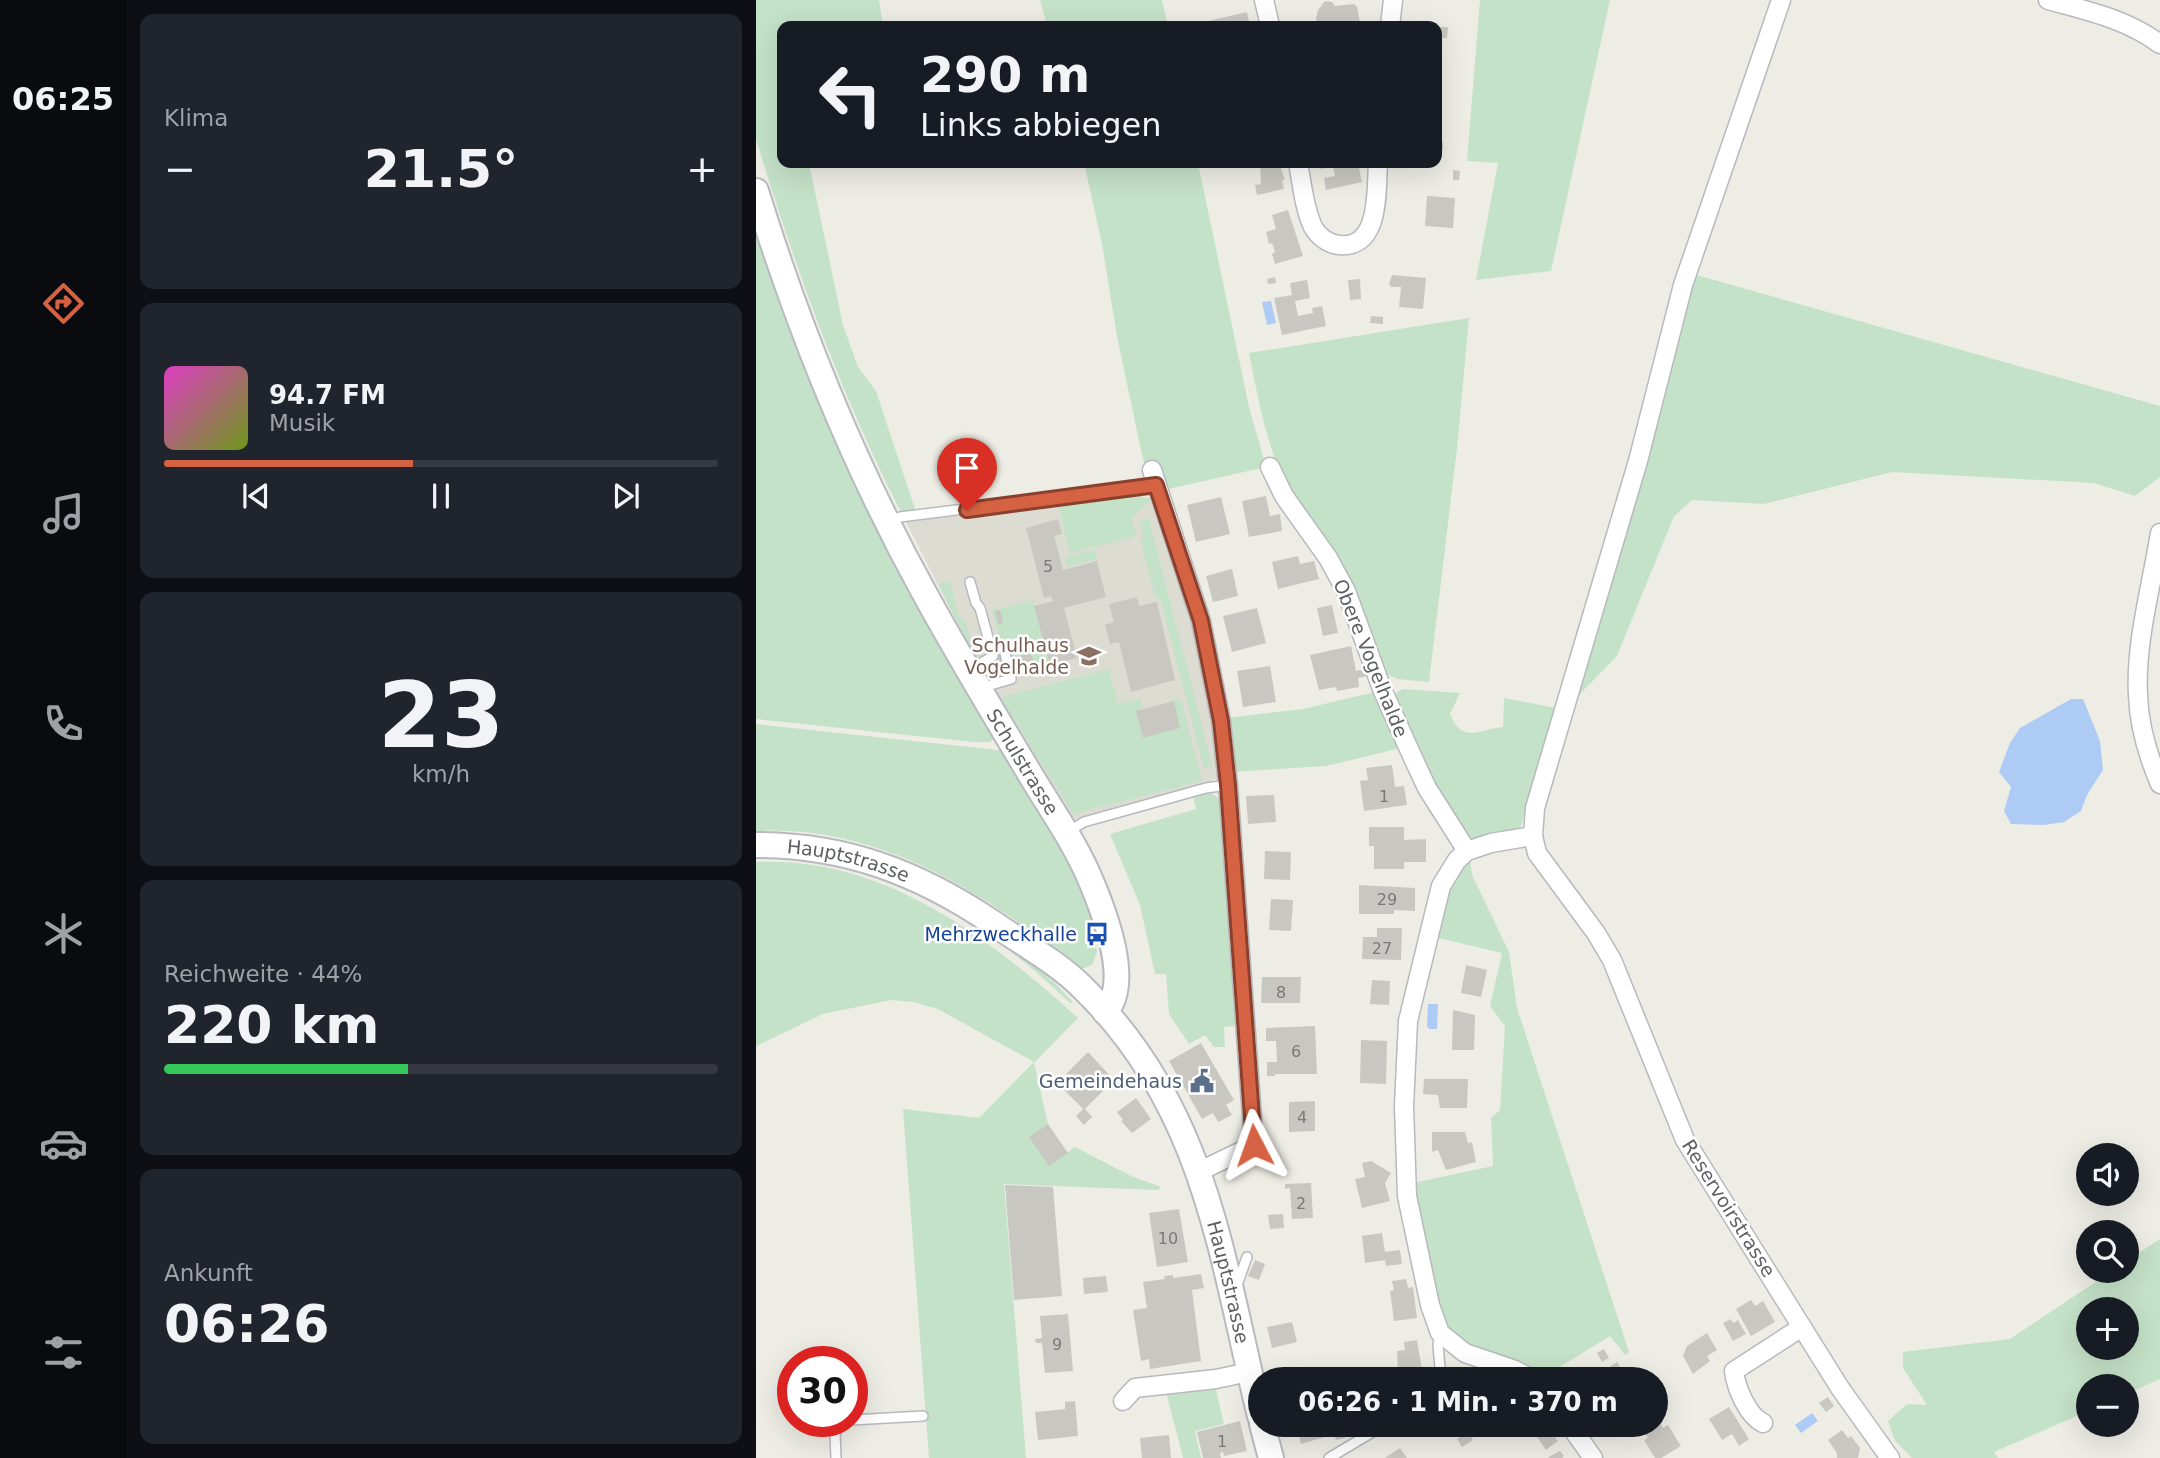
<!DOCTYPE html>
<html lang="de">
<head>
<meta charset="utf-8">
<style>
  body { margin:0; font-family:"DejaVu Sans",sans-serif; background:#20242c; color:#f1f3f6; height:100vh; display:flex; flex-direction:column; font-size:26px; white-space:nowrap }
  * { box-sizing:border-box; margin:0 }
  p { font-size:23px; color:#9ea1a6 }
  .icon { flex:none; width:38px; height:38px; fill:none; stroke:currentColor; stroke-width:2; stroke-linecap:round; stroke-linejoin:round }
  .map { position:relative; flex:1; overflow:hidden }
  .drawer { display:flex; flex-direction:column; gap:14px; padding:14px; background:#0d0f14; width:630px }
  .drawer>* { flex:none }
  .hud { position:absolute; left:21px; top:21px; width:665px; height:147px; border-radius:14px; box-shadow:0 7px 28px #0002; background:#171b24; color:#f1f3f6; overflow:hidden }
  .controls { position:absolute; left:1320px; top:1143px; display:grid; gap:14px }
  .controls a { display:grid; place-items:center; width:63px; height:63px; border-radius:50%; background:#171b24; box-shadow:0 7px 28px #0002; font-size:35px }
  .speed { position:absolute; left:21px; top:1346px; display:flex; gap:14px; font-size:35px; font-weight:700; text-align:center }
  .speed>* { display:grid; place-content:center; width:91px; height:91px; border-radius:50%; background:#171b24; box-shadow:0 7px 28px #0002; line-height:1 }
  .speed .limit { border:10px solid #d22; background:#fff; color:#111 }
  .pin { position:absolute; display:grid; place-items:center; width:60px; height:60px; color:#fff; margin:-72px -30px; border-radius:50% 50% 50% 0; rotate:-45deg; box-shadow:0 0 7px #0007 }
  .pin .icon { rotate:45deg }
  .me { position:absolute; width:77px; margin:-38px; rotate:356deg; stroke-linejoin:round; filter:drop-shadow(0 0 5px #0008) }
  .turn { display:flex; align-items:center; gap:24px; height:147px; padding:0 28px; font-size:32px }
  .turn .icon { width:91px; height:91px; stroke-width:2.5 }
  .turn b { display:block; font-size:49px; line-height:60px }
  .big { font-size:52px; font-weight:700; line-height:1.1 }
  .drawer .card { flex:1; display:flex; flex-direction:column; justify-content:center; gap:10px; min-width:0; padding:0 24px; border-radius:14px; background:#20242c }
  .drawer .dial { align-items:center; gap:0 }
  .dial b { font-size:91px; line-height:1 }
  .song { display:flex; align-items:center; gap:21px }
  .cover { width:84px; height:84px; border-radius:10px; background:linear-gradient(135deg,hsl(310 70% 55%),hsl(80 70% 35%)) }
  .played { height:7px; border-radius:4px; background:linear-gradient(90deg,#d56343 45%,#363941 45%) }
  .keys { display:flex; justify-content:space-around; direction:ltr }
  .heat { display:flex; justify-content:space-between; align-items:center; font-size:38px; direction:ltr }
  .charge { height:10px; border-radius:5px; background:linear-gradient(90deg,#34c759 44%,#363941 0) }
  .trip { position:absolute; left:492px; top:1367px; width:420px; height:70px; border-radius:35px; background:#171b24; box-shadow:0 7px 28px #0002; font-weight:700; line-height:70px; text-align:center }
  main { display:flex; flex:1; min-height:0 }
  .menu { display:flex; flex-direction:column; width:126px; justify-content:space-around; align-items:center; background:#090b0e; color:#9ea1a6 }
  .menu .icon { width:49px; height:49px }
  .menu .current { color:#d56343 }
  .menu b { font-size:32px; color:#f1f3f6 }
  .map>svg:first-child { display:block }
  .education { fill:#dddcd3 }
  .green { fill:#c4e2c8; fill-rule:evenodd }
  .water { fill:#adcbf5 }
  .building { fill:#c9c7c1 }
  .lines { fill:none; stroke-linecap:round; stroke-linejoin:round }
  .lane-casing { stroke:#b7b9bd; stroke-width:12 }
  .street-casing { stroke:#b7b9bd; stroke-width:21 }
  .secondary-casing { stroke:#b8babf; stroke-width:28 }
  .lane { stroke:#fff; stroke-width:9 }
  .street { stroke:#fff; stroke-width:18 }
  .secondary { stroke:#fff; stroke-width:24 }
  .route-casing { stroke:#8a402c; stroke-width:18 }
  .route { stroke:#d56343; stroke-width:12 }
  .labels { text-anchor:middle; stroke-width:5; stroke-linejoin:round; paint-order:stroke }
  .number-label { font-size:16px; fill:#78797a }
  .education-label { font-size:19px; fill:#785e54; stroke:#fff; text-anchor:end }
  .street-label { font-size:19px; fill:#5d5f63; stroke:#fff }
  .transit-label { font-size:19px; fill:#164399; stroke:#fff; text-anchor:end }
  .service-label { font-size:19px; fill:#4e5e75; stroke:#fff; text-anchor:end }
</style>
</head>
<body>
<main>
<nav class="menu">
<b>06:25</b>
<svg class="icon current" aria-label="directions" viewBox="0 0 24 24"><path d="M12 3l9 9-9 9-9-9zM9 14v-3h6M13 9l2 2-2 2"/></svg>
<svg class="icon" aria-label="music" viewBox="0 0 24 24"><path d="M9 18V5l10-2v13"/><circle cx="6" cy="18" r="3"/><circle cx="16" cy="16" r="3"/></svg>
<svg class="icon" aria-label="phone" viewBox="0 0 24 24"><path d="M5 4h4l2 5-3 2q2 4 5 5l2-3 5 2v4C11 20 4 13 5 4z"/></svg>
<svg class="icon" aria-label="climate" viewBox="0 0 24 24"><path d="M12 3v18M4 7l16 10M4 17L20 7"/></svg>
<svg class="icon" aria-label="car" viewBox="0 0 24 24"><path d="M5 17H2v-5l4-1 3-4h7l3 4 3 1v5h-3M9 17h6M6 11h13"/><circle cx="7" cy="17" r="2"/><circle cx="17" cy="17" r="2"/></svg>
<svg class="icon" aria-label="filters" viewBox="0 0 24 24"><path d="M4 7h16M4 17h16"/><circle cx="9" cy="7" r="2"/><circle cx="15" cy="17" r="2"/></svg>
</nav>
<section class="drawer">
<div class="card"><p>Klima</p>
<div class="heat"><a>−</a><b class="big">21.5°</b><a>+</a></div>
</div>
<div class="card">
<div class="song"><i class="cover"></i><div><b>94.7 FM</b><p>Musik</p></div></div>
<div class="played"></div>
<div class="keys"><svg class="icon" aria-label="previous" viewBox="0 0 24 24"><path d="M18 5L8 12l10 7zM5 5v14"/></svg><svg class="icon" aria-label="pause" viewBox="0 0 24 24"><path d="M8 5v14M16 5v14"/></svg><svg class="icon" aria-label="next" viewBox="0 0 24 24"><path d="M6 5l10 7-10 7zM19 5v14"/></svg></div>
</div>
<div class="card dial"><b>23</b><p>km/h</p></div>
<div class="card"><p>Reichweite · 44%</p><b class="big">220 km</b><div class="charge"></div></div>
<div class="card"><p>Ankunft</p><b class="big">06:26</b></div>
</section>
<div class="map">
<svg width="1404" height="1458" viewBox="0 0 1404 1458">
  <rect width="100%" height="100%" fill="#edede5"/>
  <polygon class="education" points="371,494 397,498 443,637 464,776 453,783 320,819 316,818 306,803 219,658 150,522"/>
  <g class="green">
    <path d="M0 0H123L127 26H26V163H53L87 325 102 367 120 391 159 509 145 512C84 393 39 267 0 139Z"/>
    <polygon points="284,0 406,0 412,26 291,26"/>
    <polygon points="724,0 854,0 795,271 720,280 742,163 711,161"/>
    <polygon points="328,163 442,163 493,407 510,467 408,490 389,467 386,455 361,336 346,244"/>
    <polygon points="0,221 240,736 234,742 217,742 0,719"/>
    <polygon points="937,274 1404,406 1404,477 1379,496 1338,483 1136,472 1008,504 936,500 918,516 861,656 820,698"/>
    <path d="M713 318 701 448 673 682 641 679 629 673C616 636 605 596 585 562 569 536 546 514 532 488 510 447 502 397 493 353Z"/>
    <polygon points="370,497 396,499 376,518 380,536 314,553 302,505"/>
    <polygon points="393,518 456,766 448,768 404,598 400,599 384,539 388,537 384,521"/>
    <polygon points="339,550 341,559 311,567 309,557"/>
    <polygon points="194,581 204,620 209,619 215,641 226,638 229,649 224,657 220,659 182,584"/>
    <polygon points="277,600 294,665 279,669 275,653 258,657 246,648 236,610"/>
    <polygon points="353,669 362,704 384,699 387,709 425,699 446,781 317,814 249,705 246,697"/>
    <path d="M647 689 704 693 694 714C707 746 725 728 747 727L748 698 800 708 764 829 760 832C746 835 725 843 712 836 691 824 650 725 638 699L641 692Z"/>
    <polygon points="623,691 645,748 570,766 476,772 470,718 547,709"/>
    <path d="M0 724 251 751 311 851 338 921 333 922 335 934H338L341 952 336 965 328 968H321C231 893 122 824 0 831Z"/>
    <path d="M446 793C455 793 461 794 465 803L471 906 476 907 478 938 474 941 479 1026 468 1027 469 1047H458L449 1035 433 1044 413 1014 410 974H399L384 905 354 834 440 809 437 796Z"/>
    <path d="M0 854C99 852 190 894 266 956 284 970 304 986 317 1003H314C224 917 128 857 0 857Z"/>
    <path d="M714 859 716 875 753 952 761 1008 873 1352 869 1355 854 1336 786 1378C752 1351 710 1361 685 1316L657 1183 737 1166 735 1118 744 1110 749 1026 734 1006 746 953 678 937 694 882Z"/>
    <path d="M0 862C128 856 232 937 322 1018L278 1063 292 1124 274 1137 293 1166 319 1147 375 1176 405 1187 402 1190 248 1184 270 1458H173L147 1109 223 1118 278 1062 182 1009 157 1002 135 1000 67 1014 0 1046Z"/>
    <path d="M1404 1239V1379L1370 1394V1386H1332V1411L1238 1452 1242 1458H1156L1139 1441 1132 1421 1151 1404 1171 1405 1147 1368V1352L1254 1339 1356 1271 1370 1270V1261ZM1332 1309H1370V1348H1332Z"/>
    <polygon points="459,1386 468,1424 439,1431 445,1458 427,1458 410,1392"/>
  </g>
  <g class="water">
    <polygon points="515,301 520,323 511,325 506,302"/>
    <polygon points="1315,699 1327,699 1344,741 1347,770 1331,795 1325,811 1308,822 1288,825 1255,824 1248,811 1255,787 1243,772 1254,743 1264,728"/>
    <polygon points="672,1004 682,1004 681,1029 673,1029 671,1026"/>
    <polygon points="1056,1413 1062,1421 1045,1433 1039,1425"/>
  </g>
  <g class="building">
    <polygon points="569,1 576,2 579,6 598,4 601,7 604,22 601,26 562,26 560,18 562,10"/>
    <polygon points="491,12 494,26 457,26 456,20"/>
    <polygon points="681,27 692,27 691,38 686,38 683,65 681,65"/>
    <polygon points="681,141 687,142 687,150 681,149"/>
    <polygon points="504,163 523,163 529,180 526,180 528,189 501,195 499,185 505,184"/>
    <polygon points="564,163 602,163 606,182 570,190 568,178 579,176 577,167 565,169"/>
    <polygon points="697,170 704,171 703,180 697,180"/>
    <polygon points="671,196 699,198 697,228 669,226"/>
    <polygon points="532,210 547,256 519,264 516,254 519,252 516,243 513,244 510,232 520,229 516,215"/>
    <polygon points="636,275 670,278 667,309 643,307 645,287 635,287 633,284"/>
    <polygon points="519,277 520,283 512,284 511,279"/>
    <polygon points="604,279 605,299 594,300 592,280"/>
    <polygon points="551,280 554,298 539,301 542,316 557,313 556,308 566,306 570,326 526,335 518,298 536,295 534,283"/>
    <polygon points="615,316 627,317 627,324 614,323"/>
    <polygon points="510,496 514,516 524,514 526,531 493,537 486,501"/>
    <polygon points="465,497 474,534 440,542 431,505"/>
    <polygon points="302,519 306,534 298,536 307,570 341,561 350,597 308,608 321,658 294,665 278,606 297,601 295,596 288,598 270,528"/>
    <polygon points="542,556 544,564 558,561 563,579 522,589 516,562"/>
    <polygon points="476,569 482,596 457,602 450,576"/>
    <polygon points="381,597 383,606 401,602 419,680 375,692 363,642 354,644 349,625 358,622 353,604"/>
    <polygon points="576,605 582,633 567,636 561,608"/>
    <polygon points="501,608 510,643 476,652 467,616"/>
    <polygon points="244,610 247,623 242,624 239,611"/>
    <polygon points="255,646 261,672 256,673 250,647"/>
    <polygon points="595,646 600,671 609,669 611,676 602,678 603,687 581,691 580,687 563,690 554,655"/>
    <polygon points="245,649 252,674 246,676 240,650"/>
    <polygon points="275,653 279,668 263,672 259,657"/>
    <polygon points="514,666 520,702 487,707 481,671"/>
    <polygon points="418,701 424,728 387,738 380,711"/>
    <polygon points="636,765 639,787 648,786 651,805 608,811 604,781 612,780 610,768"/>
    <polygon points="518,795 520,822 492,824 490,796"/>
    <polygon points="613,827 648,827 648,840 670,839 670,862 648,862 648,869 618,869 618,846 613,846"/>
    <polygon points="509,851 535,852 534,880 508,879"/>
    <polygon points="603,885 659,888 659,911 638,910 638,914 603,914"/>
    <polygon points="515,899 537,900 535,931 513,930"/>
    <polygon points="621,928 646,928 645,960 606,959 607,937 621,937"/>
    <polygon points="710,965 731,970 725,997 705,993"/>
    <polygon points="506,977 545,977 544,1003 505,1003"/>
    <polygon points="616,980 634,981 633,1005 614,1004"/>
    <polygon points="697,1010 719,1015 718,1050 696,1050"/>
    <polygon points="559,1026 561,1074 519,1074 519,1076 511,1076 511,1062 521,1062 520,1041 510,1041 510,1028"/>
    <polygon points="605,1040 631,1041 630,1084 604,1083"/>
    <polygon points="445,1043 478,1100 470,1105 476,1115 462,1122 457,1113 446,1119 413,1061"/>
    <polygon points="332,1052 358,1080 329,1109 336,1117 328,1125 320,1116 327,1109 301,1083"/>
    <polygon points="668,1079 712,1079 711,1108 684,1108 682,1095 667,1094"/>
    <polygon points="380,1098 395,1119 376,1133 365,1121 367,1120 361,1112"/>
    <polygon points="559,1101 559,1131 533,1132 533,1102"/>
    <polygon points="292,1124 312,1153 293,1166 273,1137"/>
    <polygon points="676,1132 709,1132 712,1143 716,1142 720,1162 690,1170 682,1150 676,1152"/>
    <polygon points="615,1161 635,1173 629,1183 634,1201 606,1208 599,1179 609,1177 606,1163"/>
    <polygon points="555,1183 557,1218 536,1219 534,1188 529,1189 529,1184"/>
    <polygon points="249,1185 297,1187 306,1296 258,1300"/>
    <polygon points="423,1209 432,1262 401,1267 393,1213"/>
    <polygon points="527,1214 528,1228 514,1229 512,1215"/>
    <polygon points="626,1233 629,1252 644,1250 646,1264 630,1266 629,1260 609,1263 606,1236"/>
    <polygon points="499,1260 509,1264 503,1280 492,1276"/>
    <polygon points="445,1274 448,1288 436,1290 445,1361 394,1369 393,1359 385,1361 377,1310 391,1308 387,1282 409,1279 408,1276 417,1275 417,1278"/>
    <polygon points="350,1276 352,1292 328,1294 327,1278"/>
    <polygon points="650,1279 652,1288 657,1287 661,1318 638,1321 634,1291 638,1290 636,1281"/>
    <polygon points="995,1300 999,1306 1007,1301 1019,1322 995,1336 980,1309"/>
    <polygon points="312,1314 317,1371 289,1373 286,1343 280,1343 279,1339 286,1338 284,1316"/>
    <polygon points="975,1319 977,1323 982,1320 990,1334 977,1341 967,1323"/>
    <polygon points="536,1322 541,1342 516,1348 511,1327"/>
    <polygon points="951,1333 961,1350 951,1356 954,1361 937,1374 927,1356 931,1346"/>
    <polygon points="661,1340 666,1370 642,1374 641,1351 649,1350 648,1342"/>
    <polygon points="848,1349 853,1358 846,1362 841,1353"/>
    <polygon points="861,1362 871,1379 847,1379 844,1373"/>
    <polygon points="1072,1397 1078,1406 1070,1412 1063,1403"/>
    <polygon points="319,1401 322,1436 282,1440 279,1412 309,1409 309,1402"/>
    <polygon points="973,1407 993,1439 983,1446 976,1434 966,1440 953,1419"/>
    <polygon points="900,1414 907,1428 912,1425 925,1446 905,1458 899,1458 888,1440 892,1438 884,1424 900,1424"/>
    <polygon points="484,1421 491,1451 468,1456 467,1452 464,1453 465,1458 447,1458 441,1432"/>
    <polygon points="540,1424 563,1424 564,1430 570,1428 572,1436 545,1444"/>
    <polygon points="837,1424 855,1424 856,1426 843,1435"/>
    <polygon points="586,1429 589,1438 580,1440 577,1431"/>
    <polygon points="793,1429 802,1441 790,1450 781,1437"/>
    <polygon points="1086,1430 1092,1438 1095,1436 1104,1448 1102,1458 1081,1458 1081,1453 1072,1440"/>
    <polygon points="712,1432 717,1440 706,1447 701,1439"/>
    <polygon points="413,1435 415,1458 386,1458 384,1438"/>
    <polygon points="644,1448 651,1458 629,1458"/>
    <polygon points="804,1451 808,1456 806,1458 791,1458"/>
  </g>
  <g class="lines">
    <g class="lane-casing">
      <g id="lane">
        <polyline points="134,521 144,517 400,485"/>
        <polyline points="214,582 220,603 224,608 237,656 214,670"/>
        <polyline points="226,689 231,686 255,679 248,649"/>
        <polyline points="313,831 328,822 450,788 472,785"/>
        <polyline points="480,1288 491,1257"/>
        <polyline points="684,1333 682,1345 685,1379"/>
        <polyline points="96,1420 167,1416"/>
        <polyline points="80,1458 79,1435 82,1426 91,1421"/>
        <polyline points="573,1458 630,1424"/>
      </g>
    </g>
    <g class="street-casing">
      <g id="street">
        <polyline points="508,0 514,26"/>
        <polyline points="1025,0 927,285 882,461 779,808 777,836 781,853 840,933 856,960 929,1140 1084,1388 1134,1458"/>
        <path d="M1292 0C1332 11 1370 19 1404 44"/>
        <polyline points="634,26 637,0"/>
        <path d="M542 163C546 183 548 208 557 227 562 236 572 244 583 245 625 249 620 190 622 163"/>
        <polyline points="514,467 528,496 572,558 590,591 626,689 657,758 671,788 711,851"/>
        <polyline points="396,470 445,621 465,721 472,785 498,1145 442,1172"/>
        <path d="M1404 533C1396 584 1379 643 1382 695 1383 727 1392 756 1404 784"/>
        <polyline points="776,1379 759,1370 709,1353 684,1333 674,1305 651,1196 648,1106 652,1021 685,886 701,860 711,851 735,843 777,836"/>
        <polyline points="367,1401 379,1388 460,1379 493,1372"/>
        <path d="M1007 1423C992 1416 980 1388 978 1371L1046 1327"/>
        <polyline points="813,1424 837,1458"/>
      </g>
    </g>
    <g class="secondary-casing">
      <g id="secondary">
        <path id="s1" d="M0 191C43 330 99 468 170 596 204 658 241 719 277 779 297 812 320 845 335 881 348 912 376 983 349 1012"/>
        <path id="s2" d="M0 845C90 845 163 873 237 923 267 944 301 962 327 988 451 1109 465 1258 504 1416"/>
        <polyline points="506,1424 515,1458"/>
      </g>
    </g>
    <use href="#lane" class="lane"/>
    <use href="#street" class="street"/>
    <use href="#secondary" class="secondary"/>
  </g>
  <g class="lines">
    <g class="route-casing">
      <polyline id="route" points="211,510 400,485 445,621 465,721 472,785 498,1145"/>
    </g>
    <use href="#route" class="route"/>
  </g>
  <defs>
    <g id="school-bare" transform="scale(1.89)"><path d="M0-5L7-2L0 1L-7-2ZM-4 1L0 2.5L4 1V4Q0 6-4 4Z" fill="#8d6e63" stroke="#fff" stroke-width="2.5" paint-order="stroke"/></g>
    <g id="bus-bare" transform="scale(1.89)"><path d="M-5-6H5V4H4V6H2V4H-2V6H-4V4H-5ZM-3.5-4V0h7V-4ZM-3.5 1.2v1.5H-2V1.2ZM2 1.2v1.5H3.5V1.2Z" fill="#1a4fb4" stroke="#fff" stroke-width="2.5" paint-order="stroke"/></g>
    <g id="civic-bare" transform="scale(1.89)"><path d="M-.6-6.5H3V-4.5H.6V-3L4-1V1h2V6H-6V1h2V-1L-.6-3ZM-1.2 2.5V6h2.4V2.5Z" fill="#5c6f8a" stroke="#fff" stroke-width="2.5" paint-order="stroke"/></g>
  </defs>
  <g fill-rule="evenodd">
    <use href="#school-bare" x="333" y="656"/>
    <use href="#bus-bare" x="341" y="934"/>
    <use href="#civic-bare" x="446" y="1081"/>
  </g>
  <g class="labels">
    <g class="number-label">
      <text x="292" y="572">5</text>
      <text x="628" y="802">1</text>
      <text x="631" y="905">29</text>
      <text x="626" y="954">27</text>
      <text x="525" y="998">8</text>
      <text x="540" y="1057">6</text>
      <text x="546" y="1123">4</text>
      <text x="545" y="1209">2</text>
      <text x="412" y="1244">10</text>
      <text x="301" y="1350">9</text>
      <text x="466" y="1447">1</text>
    </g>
    <g class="education-label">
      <text x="313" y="652">Schulhaus<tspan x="313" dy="22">Vogelhalde</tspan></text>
    </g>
    <g class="street-label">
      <text transform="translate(615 658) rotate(68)" y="7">Obere Vogelhalde</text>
      <text dy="7" stroke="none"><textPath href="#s1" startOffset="632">Schulstrasse</textPath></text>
      <text dy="7" stroke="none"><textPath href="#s2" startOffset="94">Hauptstrasse</textPath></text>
      <text transform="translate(973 1208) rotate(58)" y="7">Reservoirstrasse</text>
      <text dy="7" stroke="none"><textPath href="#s2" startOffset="698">Hauptstrasse</textPath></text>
    </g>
    <g class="transit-label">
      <text x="321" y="941">Mehrzweckhalle</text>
    </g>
    <g class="service-label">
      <text x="426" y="1088">Gemeindehaus</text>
    </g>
  </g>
</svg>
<div class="controls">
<a><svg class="icon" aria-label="sound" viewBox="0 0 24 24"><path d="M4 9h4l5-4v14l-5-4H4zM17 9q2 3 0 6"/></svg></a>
<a><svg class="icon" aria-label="search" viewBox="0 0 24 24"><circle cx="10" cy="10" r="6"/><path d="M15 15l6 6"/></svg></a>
<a>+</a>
<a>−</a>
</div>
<div class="speed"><div class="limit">30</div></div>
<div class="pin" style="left:211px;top:510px;background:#d93025"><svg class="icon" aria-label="arrive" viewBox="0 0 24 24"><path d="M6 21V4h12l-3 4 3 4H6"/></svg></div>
<svg class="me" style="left:498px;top:1145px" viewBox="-20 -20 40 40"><path d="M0-17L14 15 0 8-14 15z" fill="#d56343" stroke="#fff" stroke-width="4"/></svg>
<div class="trip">06:26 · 1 Min. · 370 m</div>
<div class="hud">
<div class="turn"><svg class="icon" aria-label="left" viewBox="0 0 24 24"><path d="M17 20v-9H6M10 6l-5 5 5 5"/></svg><div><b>290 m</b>Links abbiegen</div></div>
</div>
</div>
</main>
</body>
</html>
